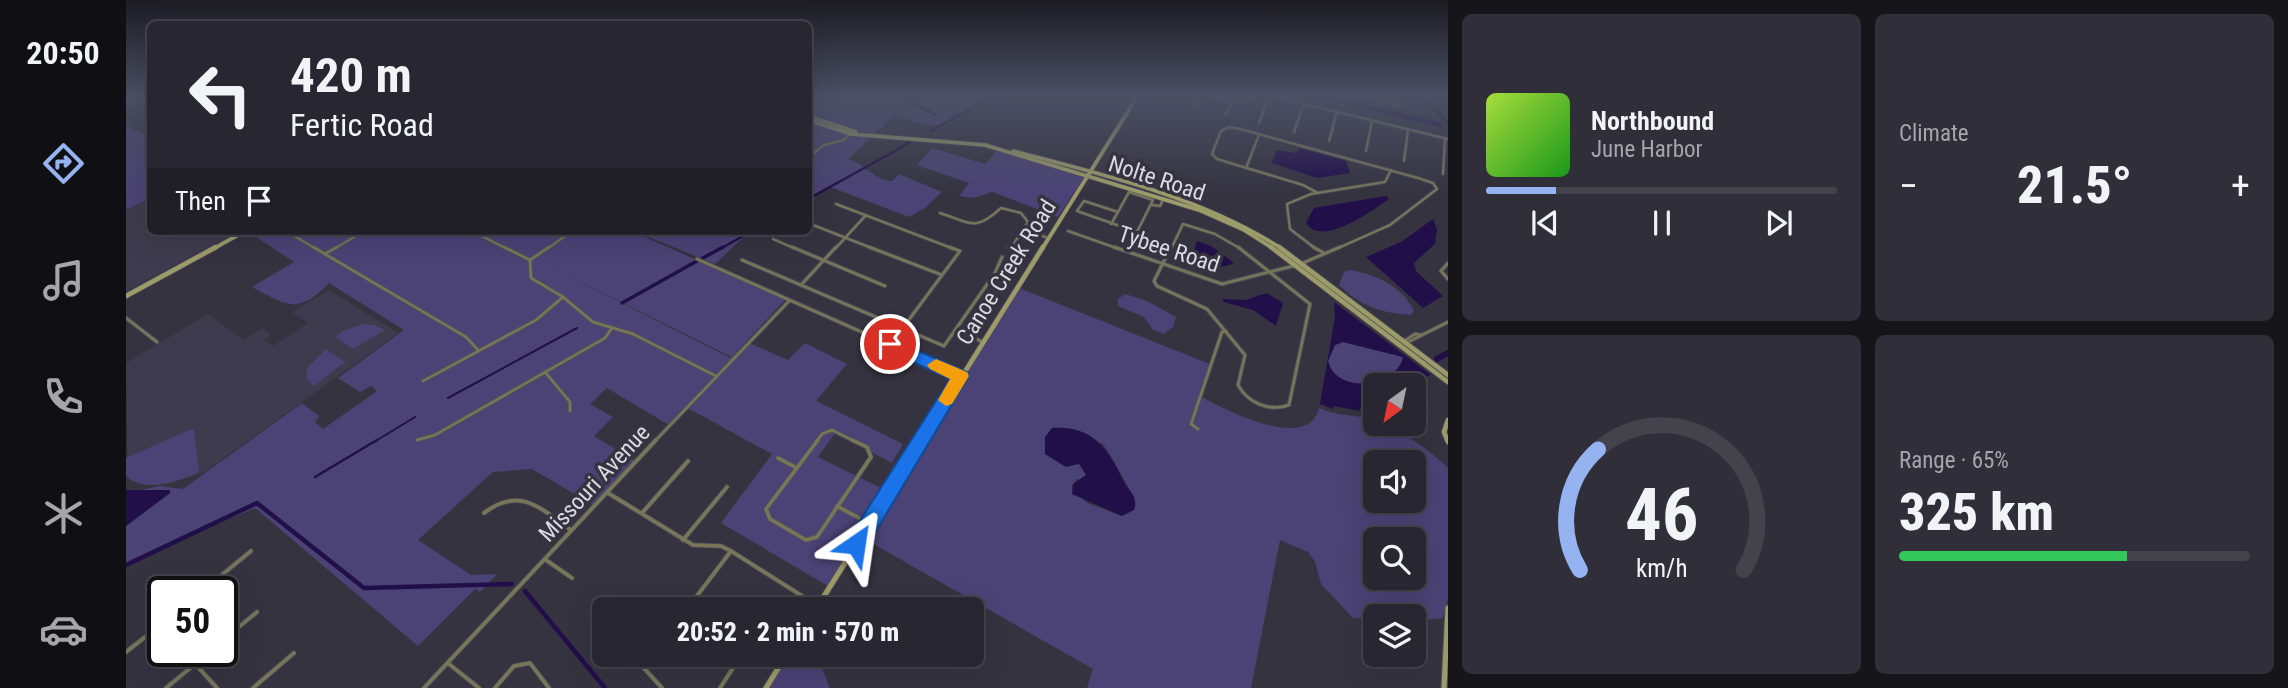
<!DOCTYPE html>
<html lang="en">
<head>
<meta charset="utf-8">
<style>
  body { margin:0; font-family:"Roboto Condensed",sans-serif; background:#302e38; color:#f1f3f6; height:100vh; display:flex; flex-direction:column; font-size:26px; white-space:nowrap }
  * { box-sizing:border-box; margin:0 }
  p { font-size:23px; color:#a5a5ab }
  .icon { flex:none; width:38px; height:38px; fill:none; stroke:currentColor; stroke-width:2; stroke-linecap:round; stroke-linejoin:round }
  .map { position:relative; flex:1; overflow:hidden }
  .panel { display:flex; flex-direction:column; gap:14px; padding:14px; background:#16151a; width:840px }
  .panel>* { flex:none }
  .hud { position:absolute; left:21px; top:21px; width:665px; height:214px; border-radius:10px; box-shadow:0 7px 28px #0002,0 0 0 2px #44434c; background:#282630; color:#f1f3f6; overflow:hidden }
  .needle { width:46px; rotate:213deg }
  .controls { position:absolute; left:1237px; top:373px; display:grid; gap:14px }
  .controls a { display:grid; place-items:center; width:63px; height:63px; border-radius:10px; background:#282630; box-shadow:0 7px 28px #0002,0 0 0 2px #44434c; font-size:35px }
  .speed { position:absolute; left:21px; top:576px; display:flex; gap:14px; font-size:35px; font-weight:700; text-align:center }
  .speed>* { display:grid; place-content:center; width:91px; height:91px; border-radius:50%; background:#282630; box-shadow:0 7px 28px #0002,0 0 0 2px #44434c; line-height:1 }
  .speed .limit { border:4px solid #111; border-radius:10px; background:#fff; color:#111 }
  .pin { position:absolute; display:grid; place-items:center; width:60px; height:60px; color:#fff; margin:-30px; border:4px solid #fff; border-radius:50%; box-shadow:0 2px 7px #0007 }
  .me { position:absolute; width:77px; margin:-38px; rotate:32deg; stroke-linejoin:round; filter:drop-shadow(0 0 5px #0008) }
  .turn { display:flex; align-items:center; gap:24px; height:147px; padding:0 28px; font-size:32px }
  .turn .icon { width:91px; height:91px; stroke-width:2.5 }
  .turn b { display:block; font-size:49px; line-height:60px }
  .then { display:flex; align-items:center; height:66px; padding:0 28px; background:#0003; gap:14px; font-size:26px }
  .big { font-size:52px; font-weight:800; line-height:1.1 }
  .panel .card { flex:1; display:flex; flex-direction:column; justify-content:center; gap:10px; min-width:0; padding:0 24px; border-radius:10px; background:#302e38 }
  .panel .dial { align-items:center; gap:0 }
  .dial svg { height:182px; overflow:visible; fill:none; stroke:#44434c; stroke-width:7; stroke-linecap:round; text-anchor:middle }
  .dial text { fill:#f1f3f6; stroke:none }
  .song { display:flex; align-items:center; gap:21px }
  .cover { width:84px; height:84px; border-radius:10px; background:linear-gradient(135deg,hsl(80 70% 55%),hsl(120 70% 35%)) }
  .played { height:7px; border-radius:4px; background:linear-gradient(90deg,#95b2f1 20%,#44434c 20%) }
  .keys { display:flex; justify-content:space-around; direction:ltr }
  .heat { display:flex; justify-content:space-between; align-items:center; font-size:38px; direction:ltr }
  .charge { height:10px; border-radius:5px; background:linear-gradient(90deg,#34c759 65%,#44434c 0) }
  .panel .tiles { flex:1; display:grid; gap:14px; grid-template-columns:repeat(2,1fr) }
  .trip { position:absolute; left:466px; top:597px; width:392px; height:70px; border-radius:10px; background:#282630; box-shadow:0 7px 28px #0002,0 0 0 2px #44434c; font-weight:800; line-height:70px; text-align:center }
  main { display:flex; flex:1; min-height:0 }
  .menu { display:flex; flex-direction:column; width:126px; justify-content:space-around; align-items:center; background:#100f13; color:#a5a5ab }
  .menu .icon { width:49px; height:49px }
  .menu .on { color:#95b2f1 }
  .menu b { font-size:32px; color:#f1f3f6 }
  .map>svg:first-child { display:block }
  .built { fill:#3e3b4e }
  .green { fill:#4b4375; fill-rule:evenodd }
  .water { fill:#210f4a; fill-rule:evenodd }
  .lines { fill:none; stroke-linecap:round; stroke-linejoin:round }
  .stream-far1 { stroke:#210f4a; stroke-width:2 }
  .stream { stroke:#210f4a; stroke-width:2.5 }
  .canal-far2 { stroke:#210f4a; stroke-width:2.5 }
  .canal-far1 { stroke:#210f4a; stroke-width:3.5 }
  .canal { stroke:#210f4a; stroke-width:4.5 }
  .river { stroke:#210f4a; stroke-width:6 }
  .street-far2-casing { stroke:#53515d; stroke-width:3.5 }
  .street-far1-casing { stroke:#53515d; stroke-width:4.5 }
  .street-casing { stroke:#53515d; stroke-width:5 }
  .secondary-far2-casing { stroke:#53515d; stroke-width:5 }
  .secondary-far1-casing { stroke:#53515d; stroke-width:6 }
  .secondary-casing { stroke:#53515d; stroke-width:7 }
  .street-far2 { stroke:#777758; stroke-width:2 }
  .street-far1 { stroke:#777758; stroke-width:2.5 }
  .street { stroke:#777758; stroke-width:3.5 }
  .secondary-far2 { stroke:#9c9c69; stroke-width:3.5 }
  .secondary-far1 { stroke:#9c9c69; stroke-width:4.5 }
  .secondary { stroke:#9c9c69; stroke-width:5 }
  .route { fill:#1a73e8; stroke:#114b97; stroke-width:2 }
  .slow { fill:#f59e0b }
  .labels { text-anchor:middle; stroke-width:7; stroke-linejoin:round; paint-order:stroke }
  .street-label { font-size:23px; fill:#dbdae2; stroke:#353340 }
</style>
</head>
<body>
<main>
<nav class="menu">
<b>20:50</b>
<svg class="icon on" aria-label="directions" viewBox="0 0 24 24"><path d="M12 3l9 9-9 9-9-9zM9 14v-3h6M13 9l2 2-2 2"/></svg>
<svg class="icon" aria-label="music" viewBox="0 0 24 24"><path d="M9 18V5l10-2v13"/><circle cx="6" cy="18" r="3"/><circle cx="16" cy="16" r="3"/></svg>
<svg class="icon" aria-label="phone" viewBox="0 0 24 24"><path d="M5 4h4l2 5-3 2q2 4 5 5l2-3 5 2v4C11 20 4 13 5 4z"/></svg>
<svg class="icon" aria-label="climate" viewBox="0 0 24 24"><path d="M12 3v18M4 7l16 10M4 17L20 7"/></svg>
<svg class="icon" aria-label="car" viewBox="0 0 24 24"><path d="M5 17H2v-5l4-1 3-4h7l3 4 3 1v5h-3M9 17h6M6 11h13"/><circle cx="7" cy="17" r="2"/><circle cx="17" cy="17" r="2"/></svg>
</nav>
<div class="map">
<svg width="1322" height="688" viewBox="0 0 1322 688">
  <rect width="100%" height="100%" fill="#353340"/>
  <g class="built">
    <polygon points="24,198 24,231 113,231 0,291 0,211"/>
    <polygon points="203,290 272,333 77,473 40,484 17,484 2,479 0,363 82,314 117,340 136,328 145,334 138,340 147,346 182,323 166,312"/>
  </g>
  <g class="green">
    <path d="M683 97 843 98 864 97 836 113H827L826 119C808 132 788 121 769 115L748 134 711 127 683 115Z"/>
    <path d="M682 121 710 132 744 138 722 159C739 163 747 180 766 181L773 174 816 192 799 208 783 217 704 187 683 199Z"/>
    <polygon points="0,125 24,138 24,198 0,210"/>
    <polygon points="806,148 859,164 871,150 959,176 932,217 866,192 847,198 833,196 843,183 791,165"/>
    <path d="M121 231H506L659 300 606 357 424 267 605 358 621 342 662 360 679 343 721 364 690 401 777 444 766 463 709 433 692 457 761 491 702 586 595 523 646 454 560 407 543 425 481 388 464 404 487 417 468 436 509 461 467 505 406 469 367 472 292 540 345 575 371 574 354 592 349 589 292 646 129 508C85 526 42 545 0 566V526L44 493 5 492 34 486 57 489 176 403 193 416 189 422 197 429 251 391 245 386 234 392 212 378 278 330 203 283C172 315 161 306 126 287L168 262Z"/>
    <polygon points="508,231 515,232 624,231 589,264"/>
    <path d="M1224 270C1249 274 1276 286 1288 311L1285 315C1255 313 1234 306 1213 285L1218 272Z"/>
    <path d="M893 288 1084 364 1073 393 1076 397C1100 410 1183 453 1193 408 1212 416 1222 414 1240 418 1268 426 1301 447 1322 468V598L1317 618 1288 621V616L1227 618 1195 584 1189 562 1182 552 1154 540 1125 688H961L967 669 737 538ZM976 443C989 461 997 479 1009 498L996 516 961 503 945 488 951 479 956 480 960 475 957 466 953 463 940 466 919 454ZM1250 462H1288V500H1250ZM1250 539H1288V578H1250Z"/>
    <polygon points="999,294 1021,301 1050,317 1047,327 1038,334 1027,330 1018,317 992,306 992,299"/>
    <polygon points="236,324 248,325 259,330 227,349 209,337 217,331"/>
    <path d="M1217 342 1277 357C1270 387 1211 396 1202 361L1209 345Z"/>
    <polygon points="200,349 219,362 188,386 181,379 181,368"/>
    <path d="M63 430H68L73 472C52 481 20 494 0 476V458Z"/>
    <path d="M664 654C694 655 694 663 704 688H643Z"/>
  </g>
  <g class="water">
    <polygon points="1187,97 1210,97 1314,122 1318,128"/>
    <polygon points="1173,148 1220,161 1224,173 1191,178 1146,163 1150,150 1170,153"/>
    <path d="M1260 196 1263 199C1246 211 1195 248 1180 223L1188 208Z"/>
    <polygon points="1307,219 1311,229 1309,244 1288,263 1290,271 1317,296 1297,308 1240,257 1275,242"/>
    <path d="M1071 241 1085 246 1108 263C1094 270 1077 268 1065 257Z"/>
    <polygon points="1141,293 1157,303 1150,326 1127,310 1097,302 1097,299 1119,300"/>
    <path d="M1208 302 1305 375 1277 385H1250L1249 394 1238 398 1233 411 1208 406 1207 409 1194 404 1209 317ZM1217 342 1277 357C1272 388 1210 395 1202 361L1209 345Z"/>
    <path d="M926 428C966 425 982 448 997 480 1002 491 1013 497 1008 510L996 516 946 494 947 484 960 475 953 464 940 467 919 454V437Z"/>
    <polygon points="0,490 44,490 44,493 0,526"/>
  </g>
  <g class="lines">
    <g class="stream-far1">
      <polyline points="322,398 451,328"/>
      <polyline points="248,442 289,417"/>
    </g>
    <polyline class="stream" points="189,477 251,440"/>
    <g class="canal-far2">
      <polyline points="775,97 810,115"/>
      <polyline points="1296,97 1322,123"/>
      <polyline points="805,131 865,97"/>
      <polyline points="772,149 784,142"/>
      <polyline points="682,199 771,150"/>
      <polyline points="594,249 626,231"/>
    </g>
    <g class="canal-far1">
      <polyline points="575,259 597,247"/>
      <polyline points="496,303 571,261"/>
    </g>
    <g class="canal">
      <polyline points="0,565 131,503 238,588 386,584"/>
      <polyline points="399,591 479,688"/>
    </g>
    <polyline class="river" points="1311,359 1322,353"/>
    <g class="street-far2-casing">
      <g id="street-far2">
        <polyline points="1082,97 1113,102 1131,97"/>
        <polyline points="1150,97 1322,139"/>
        <polyline points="1241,97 1274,105"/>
        <polyline points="1068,105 1073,97"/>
        <polyline points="1100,114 1106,102"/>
        <polyline points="1133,123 1141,103 1137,97"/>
        <polyline points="1168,132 1178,103"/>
        <polyline points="1203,141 1211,112"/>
        <polyline points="1240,151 1246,121"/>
        <polyline points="682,158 698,145 718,140 723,134"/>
        <polyline points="1278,161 1282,130"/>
        <polyline points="1120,168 1133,135"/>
        <polyline points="1317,174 1319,139"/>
        <polygon points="1003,192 1027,200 1011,232 951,211 958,201 992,212"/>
        <polyline points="1192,193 1177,185 1091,159 1086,154 1095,131 1103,127 1114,129 1292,178 1307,183 1311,189 1264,225 1210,249"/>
        <polyline points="710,204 828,249"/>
        <polyline points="1026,205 1034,206 1038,198"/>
        <path d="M814 213C845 223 849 232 875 208L895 213 902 222 887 245 882 247"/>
        <polyline points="682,223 748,249"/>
        <polyline points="985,224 992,212"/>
        <polyline points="897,229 922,238"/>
        <polyline points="160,231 190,249"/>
        <polyline points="308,231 321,234 348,232 381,249"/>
        <polyline points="942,231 993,249"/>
        <polyline points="647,239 670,249"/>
        <polyline points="208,249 238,231"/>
        <polyline points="421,249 446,231"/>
        <polyline points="709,249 740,215"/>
        <polyline points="1045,249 1057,224 1089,234 1115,249"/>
        <polyline points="1190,249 1164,229 1161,204 1185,194 1259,182 1265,170"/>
      </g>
    </g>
    <g class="street-far1-casing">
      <g id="street-far1">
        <polyline points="187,247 340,337 352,350"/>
        <polyline points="378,247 404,260 405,278 437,297 467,322 507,334 590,376"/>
        <polyline points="666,247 759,286"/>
        <polyline points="743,247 816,275"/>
        <polyline points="988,247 1096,284 1167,266"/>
        <path d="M1045 247 1028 281 1031 286 1081 309 1119 355 1112 385C1122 403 1143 412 1163 405L1184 304 1112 247"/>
        <polyline points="1187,247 1198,253"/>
        <polyline points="199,254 211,247"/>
        <polyline points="571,259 835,376"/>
        <polyline points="404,260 423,247"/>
        <polyline points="616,260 818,346 869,273 876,257"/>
        <polyline points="1177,263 1214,247"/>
        <polyline points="1322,263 1315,271 1322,279"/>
        <polyline points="675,285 710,247"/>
        <polyline points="0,318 31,342"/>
        <polyline points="776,329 834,251 823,247"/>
        <polyline points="831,331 857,342"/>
        <polyline points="1277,342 1289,334 1295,335"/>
        <polyline points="1282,342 1322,322"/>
        <polyline points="419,372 444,402 444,411"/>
        <polyline points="297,381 410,320 437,297"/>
        <polyline points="1072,429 1065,424 1096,332 1100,331"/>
        <polyline points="291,440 309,435 479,338 486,328"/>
        <polyline points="528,442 663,301"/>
        <polyline points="690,442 696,434 706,430 730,442"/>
      </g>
    </g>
    <g class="street-casing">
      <g id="street">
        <polyline points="692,440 640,509 644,519 680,540 691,537 745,457 741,447 726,440"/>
        <polyline points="652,458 671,468"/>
        <polyline points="482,493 567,545 595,546 605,551 692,606"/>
        <polyline points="711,506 742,523"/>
        <path d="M358 513C394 486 414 508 445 530"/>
        <polyline points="516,513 562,461"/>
        <polyline points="557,540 601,487"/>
        <polyline points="420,560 446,578"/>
        <polyline points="75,592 125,551"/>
        <polyline points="561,609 605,551"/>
        <polyline points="96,641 131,612"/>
        <polyline points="0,652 37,623"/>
        <polyline points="505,654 536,688"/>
        <polyline points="323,664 353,688"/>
        <polyline points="70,665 91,688"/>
        <polyline points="40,688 85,651"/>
        <polyline points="127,688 168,653"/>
        <polyline points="298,688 530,440"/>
        <polyline points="369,688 388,666 404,663 423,688"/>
        <polyline points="594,688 616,654"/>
      </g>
    </g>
    <g class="secondary-far2-casing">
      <g id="secondary-far2">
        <polyline points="682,116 730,132"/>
        <polyline points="682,120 725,134 859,145 1073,210 1118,230 1148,249"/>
        <path d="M887 151C979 175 1075 197 1156 249"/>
        <polyline points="87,249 119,231"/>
        <polyline points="916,249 1011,97"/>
      </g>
    </g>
    <g class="secondary-far1-casing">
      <g id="secondary-far1">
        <polyline points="1145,247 1322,382"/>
        <polyline points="1153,247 1322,375"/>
        <polyline points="0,296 90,247"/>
        <polyline points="795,442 917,247"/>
        <polyline points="1322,442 1318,432 1322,420"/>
      </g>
    </g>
    <g class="secondary-casing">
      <g id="secondary">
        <polyline points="690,609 796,440"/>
        <polyline points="640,688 661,654"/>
        <polyline points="1318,688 1322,608"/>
      </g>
    </g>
    <use href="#street-far2" class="street-far2"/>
    <use href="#street-far1" class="street-far1"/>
    <use href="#street" class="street"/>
    <use href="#secondary-far2" class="secondary-far2"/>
    <use href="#secondary-far1" class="secondary-far1"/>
    <use href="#secondary" class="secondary"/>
  </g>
  <linearGradient id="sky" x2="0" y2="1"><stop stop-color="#1d1c23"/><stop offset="0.5" stop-color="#4b5064"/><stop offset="1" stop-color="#4b5064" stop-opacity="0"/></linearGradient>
  <rect width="1322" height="193" fill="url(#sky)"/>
  <polygon class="route" points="764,339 841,372 843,376 738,551 730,554 723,551 720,544 723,538 824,379 759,349 759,340"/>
  <polygon class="slow" points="810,359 841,372 843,376 826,404 820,406 812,400 824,379 804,369 801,365"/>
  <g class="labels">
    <g class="street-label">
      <text transform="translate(1031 178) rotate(18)" y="8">Nolte Road</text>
      <text transform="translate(1043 249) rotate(18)" y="8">Tybee Road</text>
      <text transform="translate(880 272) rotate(-58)" y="8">Canoe Creek Road</text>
      <text transform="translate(468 483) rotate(-47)" y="8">Missouri Avenue</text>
    </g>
  </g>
</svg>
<div class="controls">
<a><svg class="needle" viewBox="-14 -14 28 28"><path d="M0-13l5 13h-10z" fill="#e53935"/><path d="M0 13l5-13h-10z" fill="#a5a5ab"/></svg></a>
<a><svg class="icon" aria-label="sound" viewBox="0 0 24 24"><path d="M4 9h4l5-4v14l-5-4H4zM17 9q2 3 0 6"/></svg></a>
<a><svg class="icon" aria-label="search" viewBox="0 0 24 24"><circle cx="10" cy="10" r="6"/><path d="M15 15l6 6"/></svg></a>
<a><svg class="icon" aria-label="layers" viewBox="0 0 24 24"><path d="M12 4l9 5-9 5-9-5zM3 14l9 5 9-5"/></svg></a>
</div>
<div class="speed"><div class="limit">50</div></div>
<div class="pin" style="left:764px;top:344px;background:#d93025"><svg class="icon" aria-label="arrive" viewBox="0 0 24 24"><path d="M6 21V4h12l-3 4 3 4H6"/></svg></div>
<svg class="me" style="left:730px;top:544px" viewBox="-20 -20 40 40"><path d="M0-17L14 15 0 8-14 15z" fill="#1a73e8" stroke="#fff" stroke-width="4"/></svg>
<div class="trip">20:52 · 2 min · 570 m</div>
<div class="hud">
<div class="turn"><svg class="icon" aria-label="left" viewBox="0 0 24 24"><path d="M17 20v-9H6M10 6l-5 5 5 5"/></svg><div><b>420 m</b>Fertic Road</div></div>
<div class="then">Then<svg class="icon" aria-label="arrive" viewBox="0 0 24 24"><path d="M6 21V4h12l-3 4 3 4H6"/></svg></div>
</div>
</div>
<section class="panel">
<div class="tiles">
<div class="card">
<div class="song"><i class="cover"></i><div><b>Northbound</b><p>June Harbor</p></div></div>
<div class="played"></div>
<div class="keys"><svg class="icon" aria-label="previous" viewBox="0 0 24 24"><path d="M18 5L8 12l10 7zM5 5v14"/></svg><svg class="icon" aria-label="pause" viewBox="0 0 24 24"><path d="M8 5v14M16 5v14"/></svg><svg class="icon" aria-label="next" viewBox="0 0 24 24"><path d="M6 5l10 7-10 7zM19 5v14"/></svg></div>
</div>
<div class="card"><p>Climate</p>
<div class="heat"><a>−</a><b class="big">21.5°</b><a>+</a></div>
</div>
<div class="card dial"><svg viewBox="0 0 100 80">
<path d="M14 69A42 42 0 1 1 86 69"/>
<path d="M14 69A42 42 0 0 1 22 16" stroke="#95b2f1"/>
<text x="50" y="56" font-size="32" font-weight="700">46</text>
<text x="50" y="72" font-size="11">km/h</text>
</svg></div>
<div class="card"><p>Range · 65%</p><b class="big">325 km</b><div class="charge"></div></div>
</div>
</section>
</main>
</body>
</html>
